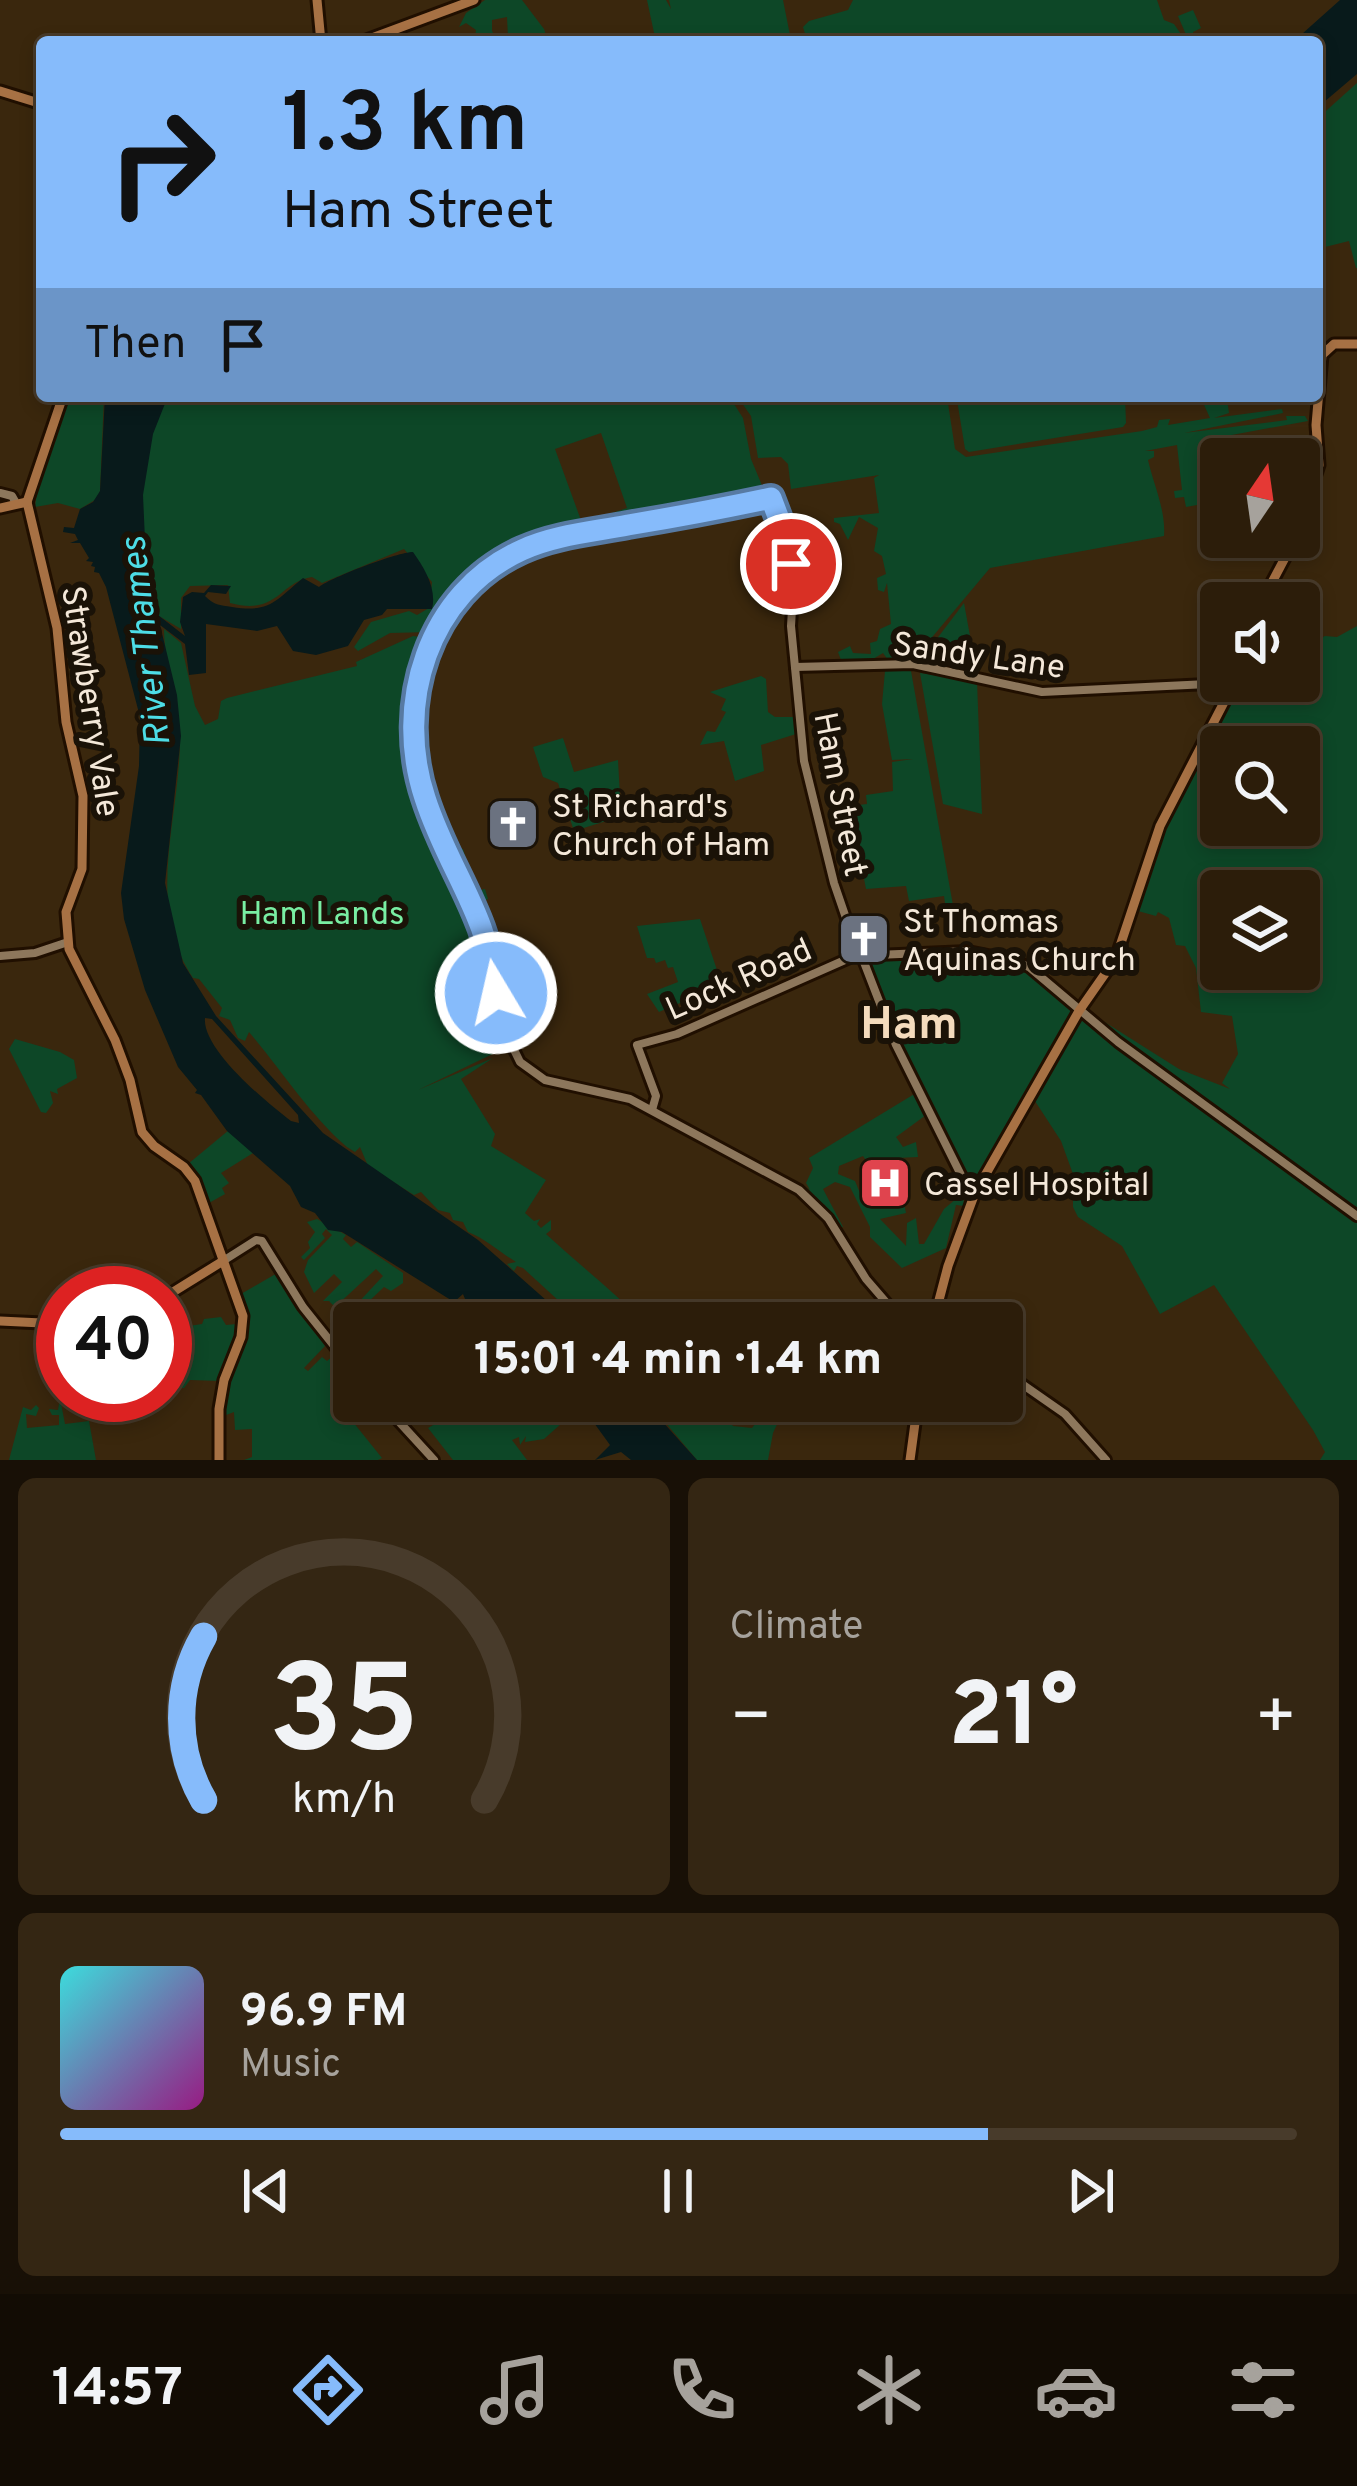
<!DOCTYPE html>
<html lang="en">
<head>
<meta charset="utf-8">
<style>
  body { margin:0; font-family:Overpass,sans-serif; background:#342613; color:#f1f3f6; height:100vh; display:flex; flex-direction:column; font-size:45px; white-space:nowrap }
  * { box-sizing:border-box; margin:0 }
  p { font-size:39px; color:#a6a29c }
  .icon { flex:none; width:66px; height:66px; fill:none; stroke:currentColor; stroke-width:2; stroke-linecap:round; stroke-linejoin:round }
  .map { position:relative; height:1460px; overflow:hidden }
  .details { display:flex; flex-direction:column; gap:18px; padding:18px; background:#181006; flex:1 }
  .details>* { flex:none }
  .guide { position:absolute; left:36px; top:36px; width:1287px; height:366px; border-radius:12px; box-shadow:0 6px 18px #0003,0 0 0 3px #483b2b; background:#86bbfb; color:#111; overflow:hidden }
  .needle { width:78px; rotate:13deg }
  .buttons { position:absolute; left:1200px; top:438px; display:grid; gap:24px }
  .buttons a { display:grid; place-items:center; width:120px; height:120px; border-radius:12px; background:#2c1d0a; box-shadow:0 6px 18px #0003,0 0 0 3px #483b2b; font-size:60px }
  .speed { position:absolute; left:36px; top:1266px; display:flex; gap:24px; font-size:60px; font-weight:700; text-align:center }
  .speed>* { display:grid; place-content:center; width:156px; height:156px; border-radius:50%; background:#2c1d0a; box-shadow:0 6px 18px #0003,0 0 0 3px #483b2b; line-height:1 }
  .speed .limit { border:18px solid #d22; background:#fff; color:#111 }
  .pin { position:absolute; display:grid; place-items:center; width:102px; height:102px; color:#fff; margin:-51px; border:6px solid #fff; border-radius:50%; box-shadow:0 3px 12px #0007 }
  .me { position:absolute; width:132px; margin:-66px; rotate:351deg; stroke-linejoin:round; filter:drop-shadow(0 0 9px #0008) }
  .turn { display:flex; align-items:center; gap:42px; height:252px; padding:0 48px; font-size:54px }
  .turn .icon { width:156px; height:156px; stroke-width:2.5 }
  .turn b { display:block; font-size:84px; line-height:102px }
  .then { display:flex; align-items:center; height:114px; padding:0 48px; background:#0003; gap:24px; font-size:45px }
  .big { font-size:90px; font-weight:800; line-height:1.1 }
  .details .card { flex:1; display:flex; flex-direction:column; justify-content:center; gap:18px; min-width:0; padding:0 42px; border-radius:18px; background:#342613 }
  .details .dial { align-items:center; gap:0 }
  .dial svg { height:312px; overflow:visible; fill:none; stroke:#483b2b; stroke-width:7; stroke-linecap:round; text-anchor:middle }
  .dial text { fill:#f1f3f6; stroke:none }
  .song { display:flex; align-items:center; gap:36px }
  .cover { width:144px; height:144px; border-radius:18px; background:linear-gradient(135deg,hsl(180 70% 55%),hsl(310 70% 35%)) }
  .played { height:12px; border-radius:6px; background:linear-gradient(90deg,#86bbfb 75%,#483b2b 75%) }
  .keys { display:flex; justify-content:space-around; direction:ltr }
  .heat { display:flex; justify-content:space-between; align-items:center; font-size:66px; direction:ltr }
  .details .tiles { flex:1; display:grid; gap:18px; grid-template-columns:1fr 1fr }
  .card:last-child { grid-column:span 2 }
  .trip { position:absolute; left:333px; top:1302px; width:690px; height:120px; border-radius:12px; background:#2c1d0a; box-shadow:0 6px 18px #0003,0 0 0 3px #483b2b; font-weight:800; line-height:120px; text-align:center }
  .tabs { display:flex; height:192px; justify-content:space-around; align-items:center; background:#120c04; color:#a6a29c }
  .tabs .icon { width:84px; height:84px }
  .tabs .on { color:#86bbfb }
  .tabs b { font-size:54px; color:#f1f3f6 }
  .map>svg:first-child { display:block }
  .green { fill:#0d4727; fill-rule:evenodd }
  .water { fill:#081a1b; fill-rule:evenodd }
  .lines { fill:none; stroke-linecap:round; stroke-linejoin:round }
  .secondary-casing { stroke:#200f00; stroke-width:14 }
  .primary-casing { stroke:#200f00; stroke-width:15 }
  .secondary { stroke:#8d775c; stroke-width:8 }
  .primary { stroke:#a77144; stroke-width:9 }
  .route-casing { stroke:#577aa3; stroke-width:30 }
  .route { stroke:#86bbfb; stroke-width:21 }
  .labels { text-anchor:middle; stroke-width:12; stroke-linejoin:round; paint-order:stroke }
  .street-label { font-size:33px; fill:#f4e8d9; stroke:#1a1207 }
  .poi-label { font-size:33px; fill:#f4e8d9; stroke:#1a1207; text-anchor:start }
  .park-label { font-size:33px; fill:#79eea3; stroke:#1a1207 }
  .water-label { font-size:36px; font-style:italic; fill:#4ddde6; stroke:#1a1207 }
  .district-label { font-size:45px; font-weight:bold; fill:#f4dbbd; stroke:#1a1207 }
</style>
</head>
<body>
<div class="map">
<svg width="1357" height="1460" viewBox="0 0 1357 1460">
  <rect width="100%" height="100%" fill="#3a270d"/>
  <g class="green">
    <polygon points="485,0 522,0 544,29 548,42 513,42 508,38 507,17 492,20 492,31 498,42 474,42 476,30 466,23 459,27 466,13"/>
    <polygon points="647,0 666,0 671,9 669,0 783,0 790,35 783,42 656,42"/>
    <polygon points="853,0 1157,0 1164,20 1174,24 1183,37 1187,37 1178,16 1193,10 1201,28 1193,32 1196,42 807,40 803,27 809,21 848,10"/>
    <polygon points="1357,83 1357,268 1356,268 1349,241 1317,249 1317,119"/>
    <polygon points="67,396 104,396 100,491 98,498 80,509 58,503 35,507 38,484"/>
    <path d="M166 396H729L743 418 751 459 766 495 593 528 582 523 584 527C516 538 465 574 430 632L390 633 358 651 354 647 371 622 409 611 417 615 429 608 432 582 404 549 322 583 312 577C279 582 278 616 230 603L228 585 190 586 181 598V629L159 616C139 533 129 480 166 396ZM601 433 627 508 582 523 555 449Z"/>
    <path d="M737 396H1125L1126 423 1123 427 969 452 965 449 957 400 947 397 955 449 966 457 1142 431 1157 427 1159 420 1170 419 1168 425 1210 418 1200 396 1227 399 1229 413 1214 418 1282 409 1283 413 1184 433 1287 420 1286 416H1305L1308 421 1210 439 1209 455 1203 459 1208 503 1186 507 1184 497 1175 498 1174 491 1182 490 1177 445 1145 451H1154V457L1148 460C1153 483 1166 510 1164 536L990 568 918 654 919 661 888 660 883 653 873 659 841 660 838 652 850 646 853 653 871 654 870 643 877 641 880 629 891 624 887 583 884 592 878 590 877 578 886 574 882 556 874 551 878 528 859 517 848 540 840 524 834 522V518L879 513 874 478 879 475 791 489 788 464 781 457 758 458 751 416Z"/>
    <polygon points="964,603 976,669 920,661"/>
    <path d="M1357 626V1460H1320L1325 1452 1313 1430 1214 1285 1160 1314 1122 1246 1078 1217 1073 1207V1174L1061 1141 1033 1098 1084 1009 1179 1069 1230 1089 1222 1083 1238 1054 1232 1016 1201 1012 1196 968 1185 946 1176 945 1169 918 1158 912 1156 916 1138 911 1140 901 1159 838 1239 681H1299V651L1325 636 1337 637ZM1221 747H1299V825H1221ZM1221 891H1299V969H1221Z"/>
    <path d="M164 629 181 643 195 706 205 725 218 719 221 701 227 698 357 666 356 662 413 636 427 638C418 668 405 696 405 729 405 802 453 864 478 930 493 968 489 1010 503 1049L418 1090 493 1058 461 1079 495 1134 491 1146 546 1180 525 1213 534 1221 540 1219 537 1224 541 1228 551 1220V1230L546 1234C576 1262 613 1291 645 1323H583L523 1268 517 1266 514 1271 507 1264 516 1262C498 1251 486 1239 468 1232L463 1222 453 1220 450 1213 438 1210 421 1192 414 1195 368 1166 360 1147 355 1152 347 1147C308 1113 283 1072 249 1032L245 1041 238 1038 230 1020 219 1016 222 1008 199 979 193 978C144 903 180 821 180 738 180 701 164 664 164 629Z"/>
    <polygon points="885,671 911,671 956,922 948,924 944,896 909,901 906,886 866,889 850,806 867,804 866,795 893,791 892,762 913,759 892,760 882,704"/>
    <polygon points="920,673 977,681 982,814 943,804"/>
    <polygon points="761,676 766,679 768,712 775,717 795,717 796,734 761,745 764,771 735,781 724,741 700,745 707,731 715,732 726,712 721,710 726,699 710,692"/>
    <polygon points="563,738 574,772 618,760 620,796 613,799 619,817 574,831 558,783 543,777 533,747"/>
    <polygon points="455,846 463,849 476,891 485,889 488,899 481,902 510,979 503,982 505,993 516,994 509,996 515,1016 510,1019 520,1044 513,1046 504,1024 492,939 452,849"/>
    <polygon points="700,919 722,985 659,1012 647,994 678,982 673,967 668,968 665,960 656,963 654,958 647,958 637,926"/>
    <path d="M976 954C1023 965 1040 979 1075 1011L971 1188 905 1057 868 962Z"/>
    <polygon points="15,1039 60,1052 74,1060 77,1078 57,1089 58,1094 50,1091 53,1103 46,1113 41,1112 9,1049"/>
    <polygon points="916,1093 926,1115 896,1137 903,1147 916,1142 918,1157 896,1158 875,1173 863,1156 839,1166 838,1174 855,1181 860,1193 890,1185 901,1188 906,1213 880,1219 906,1246 907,1223 916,1218 919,1244 924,1244 944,1209 963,1193 964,1206 956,1205 946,1248 902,1268 870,1237 870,1227 850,1187 835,1182 823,1189 843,1227 839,1228 824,1204 825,1211 804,1186 810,1190 806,1183 813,1168 809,1158"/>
    <polygon points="229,1130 253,1153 221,1173 229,1183 222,1188 225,1194 209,1203 188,1164"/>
    <polygon points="317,1219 346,1235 343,1239 351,1247 357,1242 403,1273 403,1283 391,1291 384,1287 367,1303 376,1313 365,1323 352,1318 345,1323 342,1320 383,1276 376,1269 335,1307 329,1301 323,1301 342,1282 334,1274 314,1293 304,1272 308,1260 332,1235 326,1229 322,1234 325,1238 304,1260 301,1257 310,1248 308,1242 315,1232 307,1222"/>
    <polygon points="279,1272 325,1346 304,1368 308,1371 322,1357 327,1361 334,1355 354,1379 354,1401 366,1401 349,1417 382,1458 378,1460 244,1460 252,1457 252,1429 235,1430 234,1412 221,1417 224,1385 244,1345 241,1343 250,1322 241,1294"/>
    <polygon points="221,1317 226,1325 237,1324 221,1381 190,1380 184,1388 167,1388 165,1334 176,1328 202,1324 204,1319"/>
    <polygon points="60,1398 65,1424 89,1421 96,1460 9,1460 23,1407 31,1410 36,1405 39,1408 36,1416 26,1414 27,1428 59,1425 59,1415 52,1415 49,1409 58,1410"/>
    <polygon points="460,1401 568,1401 571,1415 544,1439 525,1442 526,1436 520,1445 519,1437 512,1440 527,1460 453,1460 428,1428 457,1411"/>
    <polygon points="656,1401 716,1401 733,1426 752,1428 764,1412 760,1401 767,1409 774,1401 788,1401 773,1433 768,1460 697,1460 659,1415 665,1405"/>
  </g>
  <g class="water">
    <polygon points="1340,0 1357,0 1357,74 1317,108 1317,42 1293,42"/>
    <path d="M105 396H168L153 434 143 495 145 540 149 541 158 615 185 636 180 622 183 597 192 592 204 593 211 585 231 586 226 594 208 592 205 596C214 605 219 605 232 607 270 613 275 601 303 578L319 587C332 577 398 552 413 552 425 569 437 589 432 609H387L382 615 364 620 348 646 316 655 293 651 277 626 257 631 206 624V673L189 675 185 644 160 625 177 695 181 736 165 883 183 963 216 1016 323 1133 478 1240 572 1323C531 1323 497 1324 460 1306L465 1299 463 1294 454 1302 342 1232 328 1230 315 1213 301 1207 290 1186 227 1131 201 1095 195 1093 197 1090 178 1067 145 990 124 919 121 893 139 766 140 717 106 587 99 573 94 572 95 567 91 566 93 562 86 561 89 558 80 543H70L78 540 75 534 63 532 64 527 74 528 80 509 93 502 100 491ZM205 1018 212 1019 221 1029 298 1115 299 1123 291 1121C266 1102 202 1049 205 1018Z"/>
    <polygon points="579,1401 644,1401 697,1460 631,1460 621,1452 595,1460 610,1445 589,1416 578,1422 580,1415 586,1413"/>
  </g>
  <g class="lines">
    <g class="secondary-casing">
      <g id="secondary">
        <polyline points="0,493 12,496 16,503"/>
        <polyline points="795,667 913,664 1042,692 1208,684 1228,690"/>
        <polyline points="0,956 35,953 68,942"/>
        <polyline points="859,956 834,883 804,761 791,626 793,593 789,547 771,498 561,537 524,549 495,566 456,602 428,647 413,710 414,757 431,816 484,927 502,1025 520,1062 545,1080 630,1099 799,1190 828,1218 866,1279 904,1323"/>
        <polyline points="862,957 896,1045 968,1189 975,1193"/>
        <polyline points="652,1110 656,1096 637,1045 677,1034 854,956 968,951 1013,960 1029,967 1118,1042 1357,1216"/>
        <polyline points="223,1261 256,1240 262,1241 303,1307 354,1371"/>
        <polyline points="1002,1370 1065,1414 1106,1460"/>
        <polyline points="380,1401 434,1460"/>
      </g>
    </g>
    <g class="primary-casing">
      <g id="primary">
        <polyline points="317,0 321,42"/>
        <polyline points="361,42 474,0"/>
        <polyline points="0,91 42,104"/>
        <polyline points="27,502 57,628 66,722 83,796 82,869 66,912 69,949 115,1040 130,1080 142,1132 154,1146 184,1167 195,1181 243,1316 241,1337 224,1380 219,1409 219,1460"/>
        <polyline points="27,502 63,396"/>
        <polyline points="0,508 27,502"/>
        <polyline points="1299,527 1319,465 1316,425 1322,355 1334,344 1357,344"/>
        <polyline points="1261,603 1296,537"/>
        <polyline points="165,1297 223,1261"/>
        <polyline points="0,1321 63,1324"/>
        <polyline points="933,1323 948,1266 975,1193 1079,1011 1116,958 1160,826 1235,681"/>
        <polyline points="910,1460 918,1401"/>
      </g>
    </g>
    <use href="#secondary" class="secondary"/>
    <use href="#primary" class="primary"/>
  </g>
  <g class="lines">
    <g class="route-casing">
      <path id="route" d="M496 993C489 914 448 870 425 798 394 705 427 593 522 550 555 535 592 532 628 525 676 517 724 508 771 498L790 548 791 564"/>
    </g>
    <use href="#route" class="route"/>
  </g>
  <defs>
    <g id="church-square" transform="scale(2.7)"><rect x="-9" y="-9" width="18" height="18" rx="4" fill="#6b7280" stroke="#1a1207"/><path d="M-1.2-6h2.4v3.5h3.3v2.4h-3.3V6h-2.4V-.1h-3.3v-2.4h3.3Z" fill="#fff"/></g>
    <g id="hospital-square" transform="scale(2.7)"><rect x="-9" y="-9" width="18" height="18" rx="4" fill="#e0444e" stroke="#1a1207"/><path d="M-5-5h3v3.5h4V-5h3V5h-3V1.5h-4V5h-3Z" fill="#fff"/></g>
  </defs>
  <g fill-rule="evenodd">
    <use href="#church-square" x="513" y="824"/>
    <use href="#church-square" x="864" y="939"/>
    <use href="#hospital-square" x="885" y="1183"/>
  </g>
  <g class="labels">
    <g class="street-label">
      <text transform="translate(979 654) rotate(8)" y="12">Sandy Lane</text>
      <text transform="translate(92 701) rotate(81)" y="12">Strawberry Vale</text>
      <text transform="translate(842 794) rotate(79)" y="12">Ham Street</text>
      <text transform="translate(738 978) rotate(-24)" y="12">Lock Road</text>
    </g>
    <g class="poi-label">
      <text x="552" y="817">St Richard's<tspan x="552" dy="38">Church of Ham</tspan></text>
      <text x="903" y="932">St Thomas<tspan x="903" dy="38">Aquinas Church</tspan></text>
      <text x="924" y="1195">Cassel Hospital</text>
    </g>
    <g class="park-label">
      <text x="322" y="924">Ham Lands</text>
    </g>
    <g class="water-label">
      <text transform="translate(144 642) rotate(-97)" y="13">River Thames</text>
    </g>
    <g class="district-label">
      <text x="909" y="1038">Ham</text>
    </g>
  </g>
</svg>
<div class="buttons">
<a><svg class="needle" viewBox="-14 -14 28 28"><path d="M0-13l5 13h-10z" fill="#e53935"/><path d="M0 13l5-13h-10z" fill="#a6a29c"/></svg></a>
<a><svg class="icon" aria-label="sound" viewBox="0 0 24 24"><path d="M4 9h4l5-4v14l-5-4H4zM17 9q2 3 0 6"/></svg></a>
<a><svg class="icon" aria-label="search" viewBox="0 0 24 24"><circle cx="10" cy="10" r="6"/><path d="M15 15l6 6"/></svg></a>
<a><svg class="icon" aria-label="layers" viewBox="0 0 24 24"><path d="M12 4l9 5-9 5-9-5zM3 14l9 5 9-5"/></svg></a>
</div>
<div class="speed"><div class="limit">40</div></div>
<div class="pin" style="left:791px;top:564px;background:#d93025"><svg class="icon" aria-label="arrive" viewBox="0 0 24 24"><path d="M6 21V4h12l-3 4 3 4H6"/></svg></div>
<svg class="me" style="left:496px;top:993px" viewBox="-20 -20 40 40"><circle r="17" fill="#86bbfb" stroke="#fff" stroke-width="3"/><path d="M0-11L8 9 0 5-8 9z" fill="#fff"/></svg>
<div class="trip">15:01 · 4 min · 1.4 km</div>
<div class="guide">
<div class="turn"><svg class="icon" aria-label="right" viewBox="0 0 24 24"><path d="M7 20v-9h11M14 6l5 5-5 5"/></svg><div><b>1.3 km</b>Ham Street</div></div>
<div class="then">Then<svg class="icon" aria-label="arrive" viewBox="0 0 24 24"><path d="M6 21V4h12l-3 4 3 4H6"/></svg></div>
</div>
</div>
<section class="details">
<div class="tiles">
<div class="card dial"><svg viewBox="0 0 100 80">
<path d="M14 69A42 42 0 1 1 86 69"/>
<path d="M14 69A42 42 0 0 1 14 27" stroke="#86bbfb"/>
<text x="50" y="56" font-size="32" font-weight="700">35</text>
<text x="50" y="72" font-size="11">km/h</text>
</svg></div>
<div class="card"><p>Climate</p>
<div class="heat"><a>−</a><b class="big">21°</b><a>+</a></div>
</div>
<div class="card">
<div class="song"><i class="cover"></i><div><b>96.9 FM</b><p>Music</p></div></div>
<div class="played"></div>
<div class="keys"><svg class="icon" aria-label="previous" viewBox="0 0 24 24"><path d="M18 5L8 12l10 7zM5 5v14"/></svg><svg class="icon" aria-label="pause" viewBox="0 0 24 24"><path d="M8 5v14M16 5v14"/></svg><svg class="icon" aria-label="next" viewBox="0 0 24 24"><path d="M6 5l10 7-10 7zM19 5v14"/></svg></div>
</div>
</div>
</section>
<nav class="tabs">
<b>14:57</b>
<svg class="icon on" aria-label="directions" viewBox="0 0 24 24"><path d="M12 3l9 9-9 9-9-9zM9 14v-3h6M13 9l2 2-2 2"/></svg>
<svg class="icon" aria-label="music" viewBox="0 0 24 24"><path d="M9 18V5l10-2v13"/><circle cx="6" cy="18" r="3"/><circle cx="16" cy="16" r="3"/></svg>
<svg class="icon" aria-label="phone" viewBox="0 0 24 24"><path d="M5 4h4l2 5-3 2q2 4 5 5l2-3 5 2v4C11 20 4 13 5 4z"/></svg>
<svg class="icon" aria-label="climate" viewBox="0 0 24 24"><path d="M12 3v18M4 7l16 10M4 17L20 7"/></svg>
<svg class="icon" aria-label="car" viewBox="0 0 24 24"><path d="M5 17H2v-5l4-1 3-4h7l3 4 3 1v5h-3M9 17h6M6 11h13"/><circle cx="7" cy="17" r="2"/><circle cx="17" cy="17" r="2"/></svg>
<svg class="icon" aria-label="filters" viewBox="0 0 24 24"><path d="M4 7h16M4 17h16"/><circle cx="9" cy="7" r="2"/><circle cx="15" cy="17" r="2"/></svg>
</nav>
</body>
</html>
